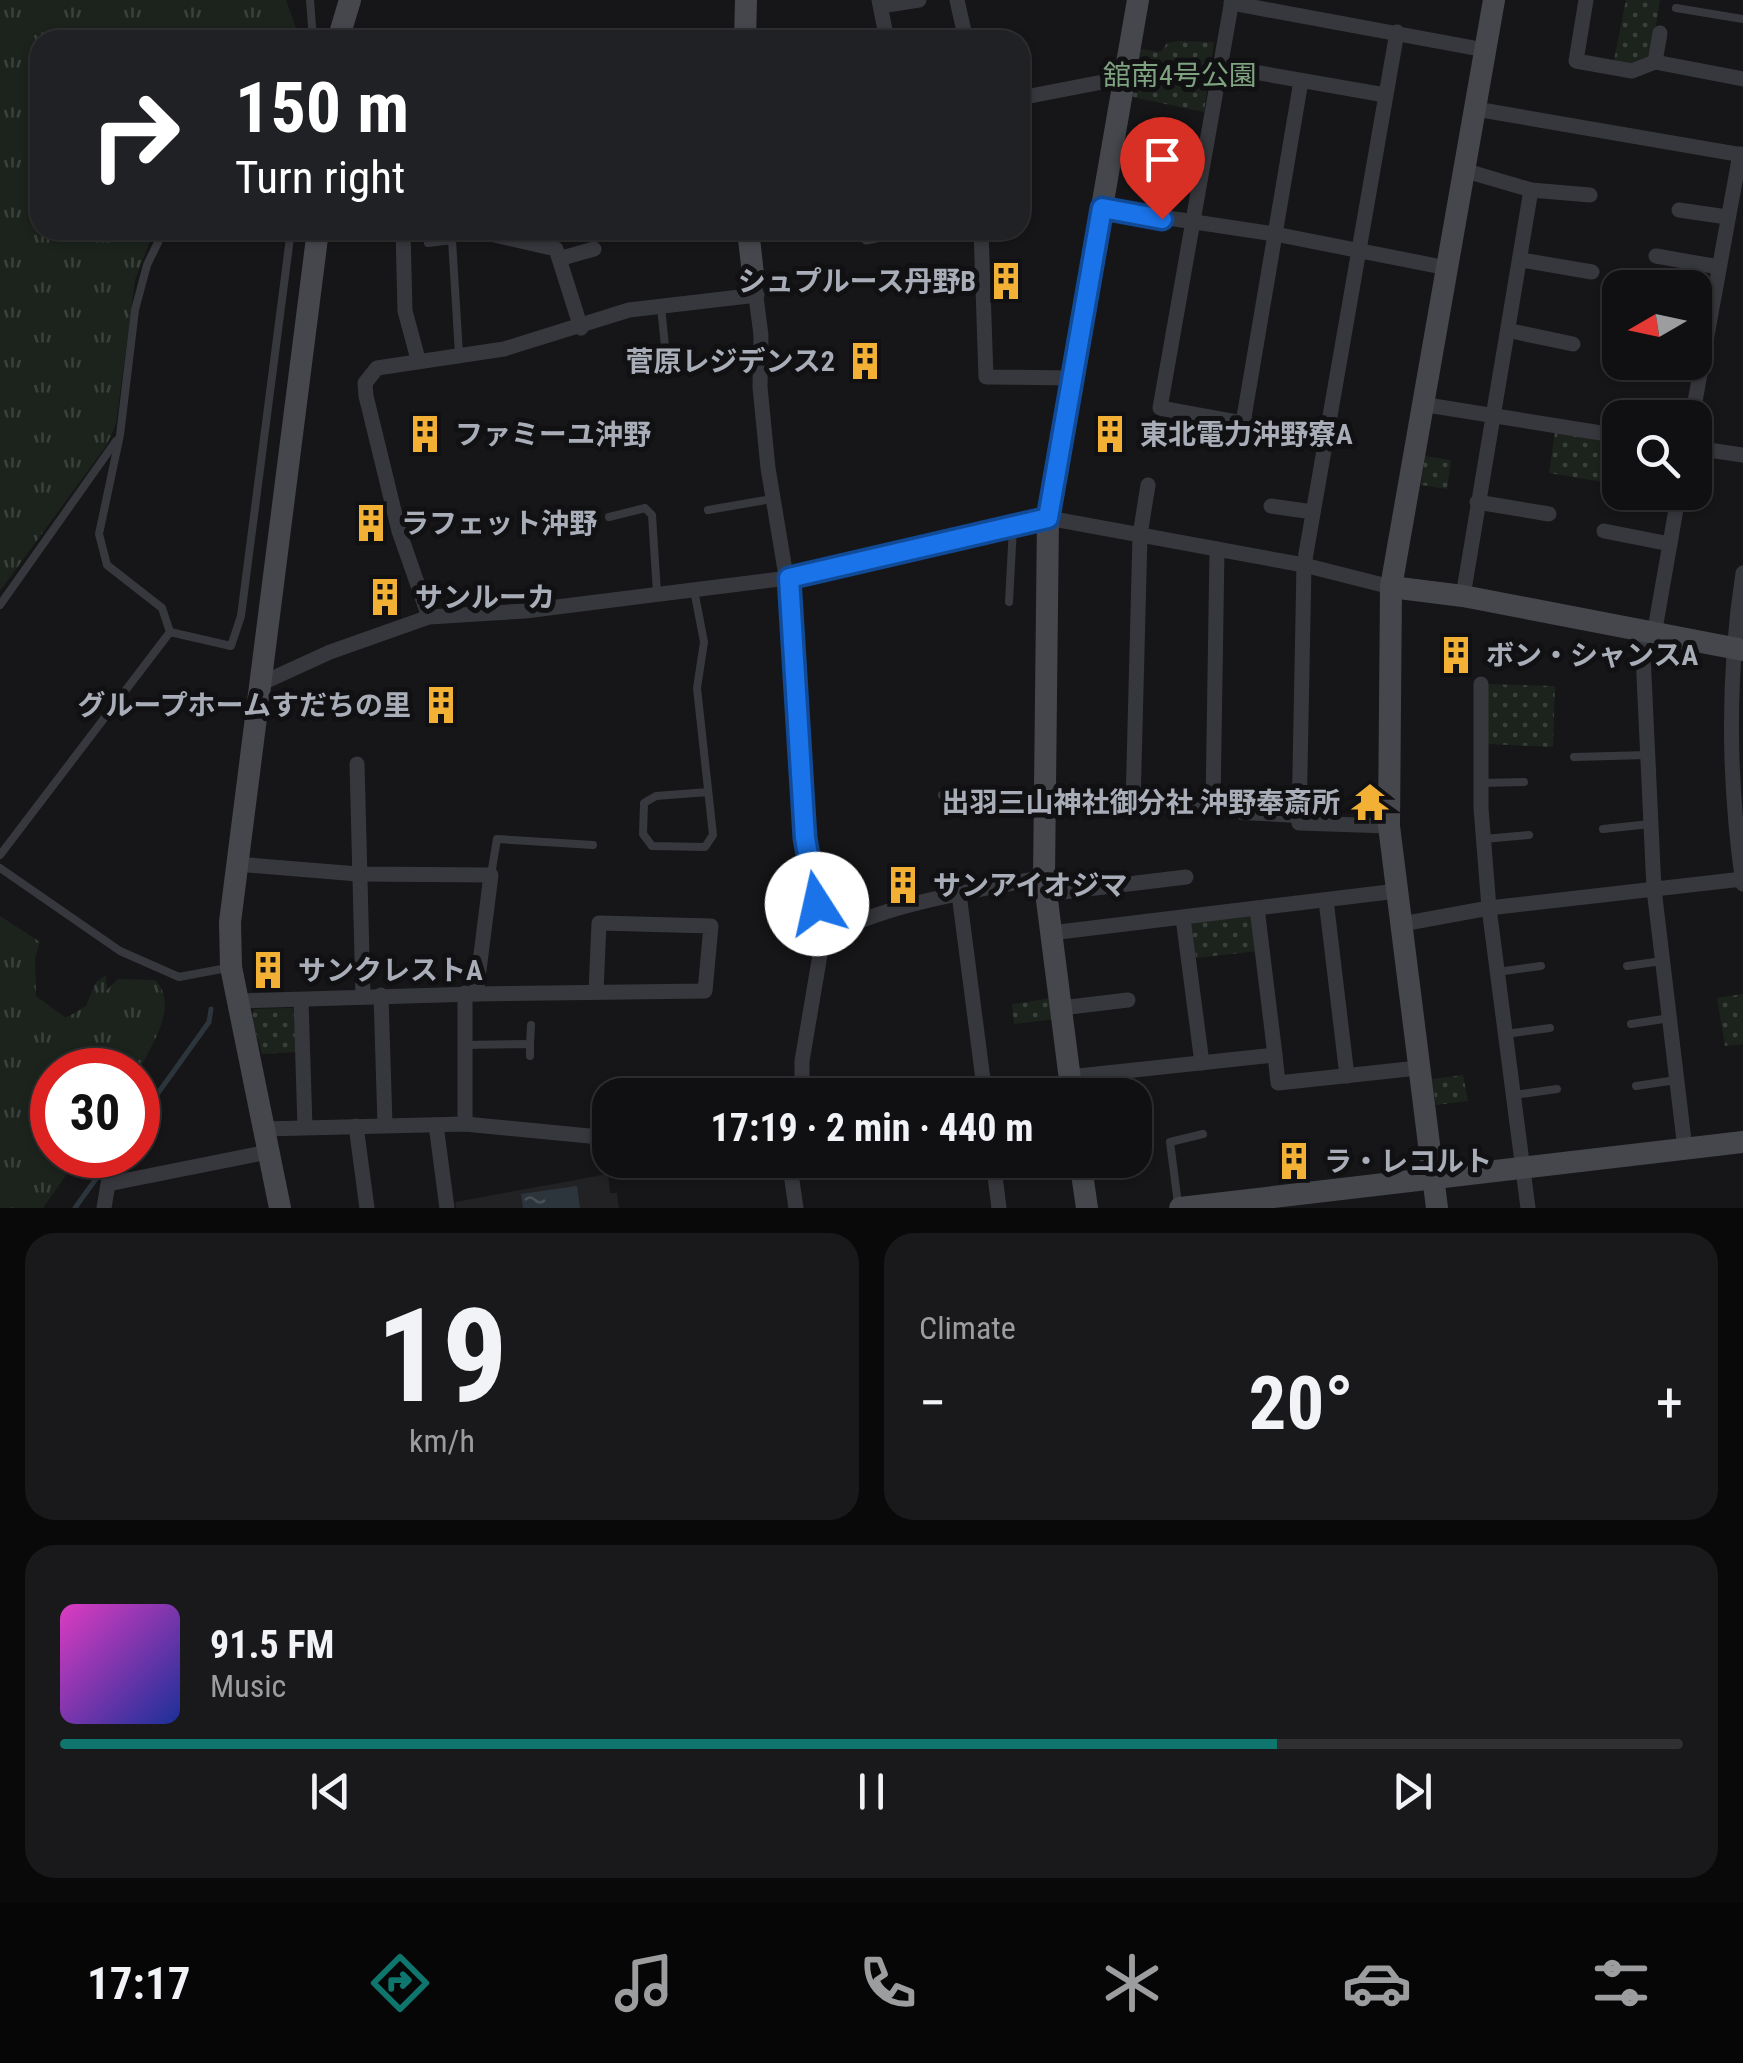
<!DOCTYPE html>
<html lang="en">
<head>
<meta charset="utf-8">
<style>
  body { margin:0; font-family:"Roboto Condensed","Noto Sans JP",sans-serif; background:#19191b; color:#f1f3f6; height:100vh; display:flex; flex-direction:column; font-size:38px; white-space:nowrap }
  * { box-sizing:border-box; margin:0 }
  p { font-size:32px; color:#9c9d9f }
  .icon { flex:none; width:55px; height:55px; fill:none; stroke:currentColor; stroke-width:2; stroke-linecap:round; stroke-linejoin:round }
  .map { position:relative; height:1208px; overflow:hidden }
  .drawer { display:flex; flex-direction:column; gap:25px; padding:25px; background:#09090a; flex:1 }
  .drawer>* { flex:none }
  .top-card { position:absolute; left:30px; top:30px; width:1000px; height:210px; border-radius:30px; box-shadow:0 2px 8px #0004,0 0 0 2px #303032; background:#202124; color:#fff; overflow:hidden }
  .needle { width:65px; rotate:261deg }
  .buttons { position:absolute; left:1602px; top:270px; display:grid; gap:20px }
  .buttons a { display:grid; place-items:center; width:110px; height:110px; border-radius:20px; background:#101012; box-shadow:0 2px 8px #0004,0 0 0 2px #303032; font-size:50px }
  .speed { position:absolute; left:30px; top:1048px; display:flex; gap:20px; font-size:50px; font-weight:700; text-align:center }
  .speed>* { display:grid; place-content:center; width:130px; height:130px; border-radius:50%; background:#101012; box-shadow:0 2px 8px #0004,0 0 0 2px #303032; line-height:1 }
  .speed .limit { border:15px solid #d22; background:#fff; color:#111 }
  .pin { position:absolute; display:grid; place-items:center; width:85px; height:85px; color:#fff; margin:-102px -42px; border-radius:50% 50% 50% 0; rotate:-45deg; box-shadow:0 0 10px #0007 }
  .pin .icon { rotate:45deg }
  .me { position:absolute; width:110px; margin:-55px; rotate:350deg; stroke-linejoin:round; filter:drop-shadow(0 0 8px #0008) }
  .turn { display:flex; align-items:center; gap:35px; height:210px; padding:0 40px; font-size:45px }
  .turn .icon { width:130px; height:130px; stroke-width:2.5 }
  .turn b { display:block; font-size:70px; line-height:85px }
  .big { font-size:75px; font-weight:700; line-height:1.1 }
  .drawer .card { flex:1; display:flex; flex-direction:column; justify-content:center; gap:15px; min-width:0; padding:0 35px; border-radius:30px; background:#19191b }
  .drawer .dial { align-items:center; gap:0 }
  .dial b { font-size:130px; line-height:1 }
  .song { display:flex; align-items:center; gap:30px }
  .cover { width:120px; height:120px; border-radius:15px; background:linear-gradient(135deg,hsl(310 70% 55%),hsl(230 70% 35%)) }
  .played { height:10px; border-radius:5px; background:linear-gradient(90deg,#0f766e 75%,#303032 75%) }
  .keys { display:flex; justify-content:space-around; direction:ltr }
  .heat { display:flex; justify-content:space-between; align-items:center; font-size:55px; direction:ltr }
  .drawer .tiles { flex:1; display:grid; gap:25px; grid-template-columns:1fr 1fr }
  .card:last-child { grid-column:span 2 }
  .trip { position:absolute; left:592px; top:1078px; width:560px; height:100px; border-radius:30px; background:#101012; box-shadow:0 2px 8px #0004,0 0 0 2px #303032; font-weight:700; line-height:100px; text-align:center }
  .dock { display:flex; height:160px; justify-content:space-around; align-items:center; background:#060607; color:#9c9d9f }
  .dock .icon { width:70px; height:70px }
  .dock .current { color:#0f766e }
  .dock b { font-size:45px; color:#f1f3f6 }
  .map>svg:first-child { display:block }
  .built { fill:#222225 }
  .grass { fill:url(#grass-tufts) }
  .park { fill:url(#park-dots) }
  .water { fill:url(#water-ripples) }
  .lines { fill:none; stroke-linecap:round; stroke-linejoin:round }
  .stream { stroke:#2c353c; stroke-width:5 }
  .lane { stroke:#37383d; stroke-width:8 }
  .street { stroke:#37383d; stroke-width:15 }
  .secondary { stroke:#45474d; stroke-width:22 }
  .route-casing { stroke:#114b97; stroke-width:25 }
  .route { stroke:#1a73e8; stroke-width:18 }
  .labels { text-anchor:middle; stroke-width:10; stroke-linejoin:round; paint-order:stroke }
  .park-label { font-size:28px; fill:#7fa381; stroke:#111113 }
  .poi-label { font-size:28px; font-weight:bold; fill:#a8adb8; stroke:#111113; text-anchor:start }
</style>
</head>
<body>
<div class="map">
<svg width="1743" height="1208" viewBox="0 0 1743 1208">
  <defs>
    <pattern id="grass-tufts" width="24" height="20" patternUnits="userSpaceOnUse" patternTransform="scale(2.5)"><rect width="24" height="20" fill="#1c231d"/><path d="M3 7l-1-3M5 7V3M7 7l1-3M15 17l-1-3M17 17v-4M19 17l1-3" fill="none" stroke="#3a403c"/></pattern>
    <pattern id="park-dots" width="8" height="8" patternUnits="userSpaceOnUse" patternTransform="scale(2.5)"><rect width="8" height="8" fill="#1c231d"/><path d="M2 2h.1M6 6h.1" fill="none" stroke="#3a403c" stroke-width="1.8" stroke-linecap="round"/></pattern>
    <pattern id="water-ripples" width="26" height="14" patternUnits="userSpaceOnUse" patternTransform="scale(2.5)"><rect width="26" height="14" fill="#2c353c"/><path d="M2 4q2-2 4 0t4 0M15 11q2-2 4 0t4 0" fill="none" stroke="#485056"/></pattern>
  </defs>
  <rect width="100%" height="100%" fill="#161618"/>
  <polygon class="built" points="608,1174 610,1193 617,1193 619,1208 456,1208 455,1202"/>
  <g class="grass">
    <polygon points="0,0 286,0 296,28 292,40 40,40 40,230 154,230 135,280 116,424 106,446 0,591"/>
    <path d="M0 916 40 942 35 958 36 996 66 1018 86 1006 96 982 106 975 107 990 118 979 155 980C180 1005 151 1046 138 1072L52 1070V1155H80L43 1208H0Z"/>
  </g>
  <g class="park">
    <polygon points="1626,0 1660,0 1651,57 1633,65 1614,60"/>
    <polygon points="1179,41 1214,42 1204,112 1132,97 1140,49 1161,52 1167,43"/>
    <polygon points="1555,432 1620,441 1615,484 1549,473"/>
    <polygon points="1425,456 1451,460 1447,489 1421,485"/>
    <polygon points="1487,684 1555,686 1553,747 1487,744"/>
    <polygon points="1253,914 1258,951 1196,958 1191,923"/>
    <polygon points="1743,994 1743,1044 1725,1046 1717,998"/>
    <polygon points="1052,998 1056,1019 1014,1024 1012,1004"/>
    <polygon points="293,1008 296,1052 262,1054 251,1016 254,1009"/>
    <polygon points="1463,1075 1468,1101 1436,1105 1432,1079"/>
  </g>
  <polygon class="water" points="577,1186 580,1208 523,1208 521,1194"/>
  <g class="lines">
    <g class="stream">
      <polyline points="138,1121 209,1022 211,1009"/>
      <polyline points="75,1208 113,1155"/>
    </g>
    <g class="lane">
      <polyline points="310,0 313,40"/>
      <polyline points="1676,8 1743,19"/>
      <polyline points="164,230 147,265 135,310 120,435 99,534 107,565 162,608 170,632"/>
      <polyline points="428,243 452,240 459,354"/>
      <polyline points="661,307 666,356"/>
      <polyline points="708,510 772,499"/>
      <polyline points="609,517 645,508 652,515 657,593"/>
      <polyline points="694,590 704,642 697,688 713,835 705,847 652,846 643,834 644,803 656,796 708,792"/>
      <polyline points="1009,602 1013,527"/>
      <polyline points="0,605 116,441"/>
      <polyline points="1574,757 1647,755"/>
      <polyline points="1481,783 1524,782"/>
      <polyline points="942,795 1043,794"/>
      <polyline points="1242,816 1298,819"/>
      <polyline points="1603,829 1650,824"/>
      <polyline points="1484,839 1529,835"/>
      <polyline points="0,855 170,632 231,646 241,616 291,230"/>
      <polyline points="0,868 120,951 179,977 227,968"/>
      <polyline points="491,875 497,839 593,845"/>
      <polyline points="1627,966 1662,961"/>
      <polyline points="1497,972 1541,966"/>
      <polyline points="1631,1024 1670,1018"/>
      <polyline points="1505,1034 1550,1028"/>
      <polyline points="530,1044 531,1025"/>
      <polyline points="463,1045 530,1044 530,1056"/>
      <polyline points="1636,1086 1676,1080"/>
      <polyline points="1514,1095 1557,1089"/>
      <polyline points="1178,1204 1170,1142 1203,1134"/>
    </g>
    <g class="street">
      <polyline points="879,0 887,40"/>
      <polyline points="957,0 966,40"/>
      <polyline points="1232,0 1160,408 1325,438"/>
      <polyline points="1586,0 1576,61 1632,71 1655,62 1743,79"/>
      <polyline points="1231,3 1485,50"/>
      <polyline points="881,6 919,0"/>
      <polyline points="1655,62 1660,33"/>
      <polyline points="1220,66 1385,95"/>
      <polyline points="1020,98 1123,78"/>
      <polyline points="1476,109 1743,155"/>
      <polyline points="1463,170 1531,190 1590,195"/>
      <polyline points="1102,208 1275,234 1447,268"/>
      <polyline points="1679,210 1727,217"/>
      <polyline points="403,230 405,311 418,359"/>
      <polyline points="981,230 986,377 1073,378"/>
      <polyline points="490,234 556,249 581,328"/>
      <polyline points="867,237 902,230"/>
      <polyline points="1656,256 1719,267"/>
      <polyline points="562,258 594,249"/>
      <polyline points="1522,260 1592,272"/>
      <polyline points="753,274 761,335 760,387 768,468 794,624 805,838 823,937 802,1061 802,1095"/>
      <polyline points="1511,331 1573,344"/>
      <polyline points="1421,404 1620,436"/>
      <polyline points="1692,418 1740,154"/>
      <polyline points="1243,423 1301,81"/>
      <polyline points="1695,448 1743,455"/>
      <polyline points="1477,502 1549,514"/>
      <polyline points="1271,506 1313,512"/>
      <polyline points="1604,531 1670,544"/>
      <path d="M1743 573C1727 677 1728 779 1743 884"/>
      <polyline points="1463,596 1531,190"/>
      <polyline points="429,617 399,531 366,396 365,383 377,368 504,349 629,310 757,295"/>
      <polyline points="1642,633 1654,889 1685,1149"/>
      <polyline points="1654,635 1679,492"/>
      <polyline points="260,684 330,652 429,617 525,611 796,577 1048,518 1304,565 1391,587"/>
      <polyline points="1481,684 1481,808 1489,908 1528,1208"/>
      <polyline points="357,764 363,995"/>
      <polyline points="1044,804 1213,805 1217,549"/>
      <polyline points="1133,805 1140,535 1148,485"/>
      <polyline points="1389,826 1299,823 1304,565 1397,32"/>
      <polyline points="236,864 358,874 491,875 476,994 238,1001"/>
      <polyline points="959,894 985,1095"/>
      <polyline points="1046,894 1186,877"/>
      <polyline points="1326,900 1347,1076"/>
      <polyline points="1183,918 1202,1063"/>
      <polyline points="1402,924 1489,908 1743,879"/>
      <polyline points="1051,933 1397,891"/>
      <path d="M823 937C892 902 969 892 1044 877"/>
      <polyline points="465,993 465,1124"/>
      <polyline points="476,994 705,991 711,926 599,923 596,992"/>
      <polyline points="381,995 385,1125"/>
      <polyline points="301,1000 305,1127"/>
      <polyline points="1061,1008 1128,1000"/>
      <polyline points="1275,1055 1278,1083 1418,1068"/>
      <polyline points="1069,1077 1275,1055 1257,908"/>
      <polyline points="436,1125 447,1208"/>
      <polyline points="356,1126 367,1208"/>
      <polyline points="264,1129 465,1124 610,1138"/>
      <polyline points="789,1160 796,1208"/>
      <polyline points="993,1160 999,1208"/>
      <polyline points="104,1208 108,1184 268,1152"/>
    </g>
    <g class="secondary">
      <polyline points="338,40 350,0"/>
      <polyline points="745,40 746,0"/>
      <polyline points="748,230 753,274"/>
      <polyline points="1391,587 1463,596 1743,650"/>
      <polyline points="1072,1095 1044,877 1048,518 1138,0"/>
      <polyline points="1080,1160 1087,1208"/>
      <polyline points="280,1208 231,967 230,922 318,230"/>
      <polyline points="1180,1208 1743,1142"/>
      <polyline points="1437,1208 1389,826 1391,587 1494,0"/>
    </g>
  </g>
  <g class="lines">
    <g class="route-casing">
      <polyline id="route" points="817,904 805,838 789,578 1048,518 1102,208 1162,219"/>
    </g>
    <use href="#route" class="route"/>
  </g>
  <defs>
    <g id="building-bare" transform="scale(3)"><path d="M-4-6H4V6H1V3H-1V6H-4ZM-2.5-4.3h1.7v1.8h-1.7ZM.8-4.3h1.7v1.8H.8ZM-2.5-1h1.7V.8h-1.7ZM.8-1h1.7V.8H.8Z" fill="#f2b134" stroke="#111113" stroke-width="2.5" paint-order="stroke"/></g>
    <g id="temple-bare" transform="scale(3)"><path d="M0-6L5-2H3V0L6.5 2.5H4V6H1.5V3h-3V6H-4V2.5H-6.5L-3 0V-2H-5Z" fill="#f2b134" stroke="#111113" stroke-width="2.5" paint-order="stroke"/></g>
  </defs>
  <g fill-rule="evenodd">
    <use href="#building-bare" x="1006" y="281"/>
    <use href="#building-bare" x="865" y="361"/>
    <use href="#building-bare" x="425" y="434"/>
    <use href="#building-bare" x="1110" y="434"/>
    <use href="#building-bare" x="371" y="523"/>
    <use href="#building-bare" x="385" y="597"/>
    <use href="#building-bare" x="1456" y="655"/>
    <use href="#building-bare" x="441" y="705"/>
    <use href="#temple-bare" x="1370" y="802"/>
    <use href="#building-bare" x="903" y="885"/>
    <use href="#building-bare" x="268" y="970"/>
    <use href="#building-bare" x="1294" y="1161"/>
  </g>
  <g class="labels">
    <g class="park-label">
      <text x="1180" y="85">舘南4号公園</text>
    </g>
    <g class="poi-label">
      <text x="976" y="291" text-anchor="end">シュプルース丹野B</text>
      <text x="835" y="371" text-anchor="end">菅原レジデンス2</text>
      <text x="455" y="444">ファミーユ沖野</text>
      <text x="1140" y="444">東北電力沖野寮A</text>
      <text x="401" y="533">ラフェット沖野</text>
      <text x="415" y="607">サンルーカ</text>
      <text x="1486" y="665">ボン・シャンスA</text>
      <text x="411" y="715" text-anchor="end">グループホームすだちの里</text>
      <text x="1340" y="812" text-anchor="end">出羽三山神社御分社 沖野奉斎所</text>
      <text x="933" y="895">サンアイオジマ</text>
      <text x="298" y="980">サンクレストA</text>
      <text x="1324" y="1171">ラ・レコルト</text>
    </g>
  </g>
</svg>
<div class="buttons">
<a><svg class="needle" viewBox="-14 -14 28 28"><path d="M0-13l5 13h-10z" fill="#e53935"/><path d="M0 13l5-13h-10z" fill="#9c9d9f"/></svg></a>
<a><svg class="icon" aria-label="search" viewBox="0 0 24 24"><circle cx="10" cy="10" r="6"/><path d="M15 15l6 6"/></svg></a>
</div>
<div class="speed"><div class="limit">30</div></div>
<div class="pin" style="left:1162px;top:219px;background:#d93025"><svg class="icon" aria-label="arrive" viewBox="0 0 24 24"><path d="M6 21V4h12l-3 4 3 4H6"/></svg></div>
<svg class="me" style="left:817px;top:904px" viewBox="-20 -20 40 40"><circle r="19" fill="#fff"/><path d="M0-13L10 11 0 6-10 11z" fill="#1a73e8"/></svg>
<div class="trip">17:19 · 2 min · 440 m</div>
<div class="top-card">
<div class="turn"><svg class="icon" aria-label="right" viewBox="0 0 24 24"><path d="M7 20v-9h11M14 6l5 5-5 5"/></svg><div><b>150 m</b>Turn right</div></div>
</div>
</div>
<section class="drawer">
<div class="tiles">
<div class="card dial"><b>19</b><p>km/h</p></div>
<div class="card"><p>Climate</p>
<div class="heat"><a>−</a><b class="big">20°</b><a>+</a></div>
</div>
<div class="card">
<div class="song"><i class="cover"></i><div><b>91.5 FM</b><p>Music</p></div></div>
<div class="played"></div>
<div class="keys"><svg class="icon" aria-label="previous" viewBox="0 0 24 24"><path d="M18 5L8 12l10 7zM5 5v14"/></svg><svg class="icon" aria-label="pause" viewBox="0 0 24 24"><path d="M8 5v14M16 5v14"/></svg><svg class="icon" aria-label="next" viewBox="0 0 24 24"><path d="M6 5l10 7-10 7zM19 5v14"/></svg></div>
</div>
</div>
</section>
<nav class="dock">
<b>17:17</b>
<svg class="icon current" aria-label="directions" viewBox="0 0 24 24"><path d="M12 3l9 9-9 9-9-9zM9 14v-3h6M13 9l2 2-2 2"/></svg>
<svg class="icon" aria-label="music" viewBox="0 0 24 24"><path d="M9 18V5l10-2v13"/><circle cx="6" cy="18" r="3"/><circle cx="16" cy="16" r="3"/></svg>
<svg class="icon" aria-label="phone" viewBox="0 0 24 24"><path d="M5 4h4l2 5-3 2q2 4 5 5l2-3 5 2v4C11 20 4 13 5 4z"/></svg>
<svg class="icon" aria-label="climate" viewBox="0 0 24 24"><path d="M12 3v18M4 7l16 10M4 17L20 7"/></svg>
<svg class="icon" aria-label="car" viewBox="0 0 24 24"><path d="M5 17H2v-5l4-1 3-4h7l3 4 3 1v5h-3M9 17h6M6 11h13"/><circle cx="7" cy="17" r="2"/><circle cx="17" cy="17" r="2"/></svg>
<svg class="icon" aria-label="filters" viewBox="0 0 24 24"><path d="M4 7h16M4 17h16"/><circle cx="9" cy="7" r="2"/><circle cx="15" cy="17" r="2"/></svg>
</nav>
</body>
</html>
